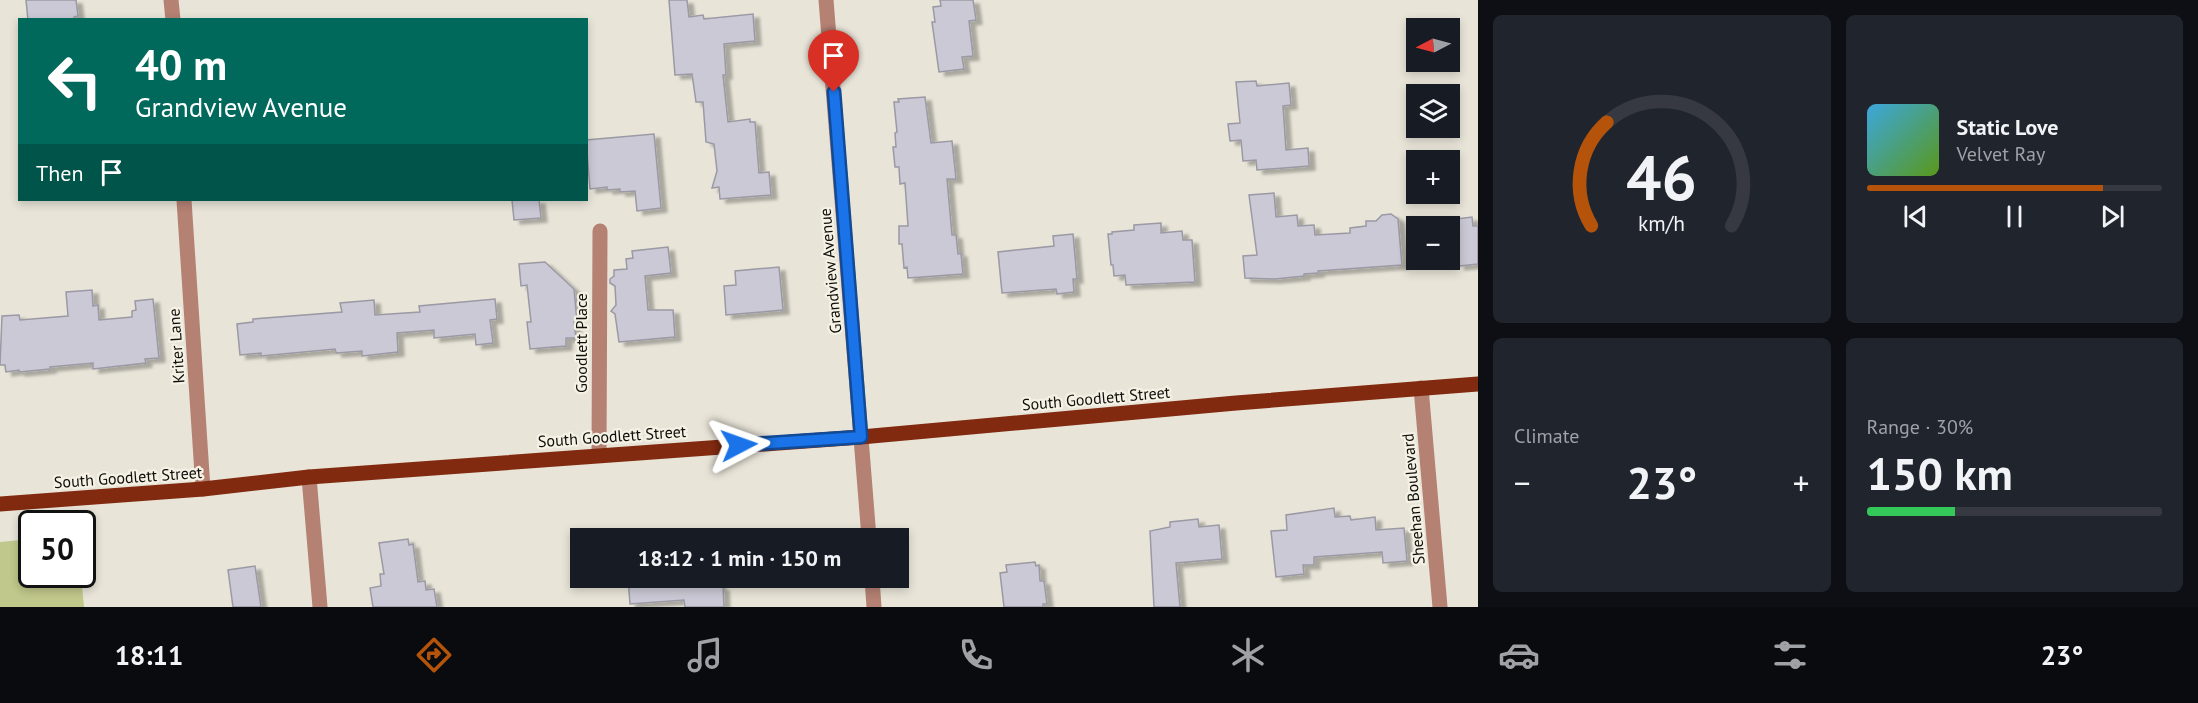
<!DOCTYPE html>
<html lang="en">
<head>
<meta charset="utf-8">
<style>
  body { margin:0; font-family:"PT Sans",sans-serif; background:#20242c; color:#f1f3f6; height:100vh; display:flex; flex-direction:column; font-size:22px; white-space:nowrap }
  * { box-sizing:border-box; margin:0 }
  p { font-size:20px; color:#9ea1a6 }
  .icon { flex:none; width:33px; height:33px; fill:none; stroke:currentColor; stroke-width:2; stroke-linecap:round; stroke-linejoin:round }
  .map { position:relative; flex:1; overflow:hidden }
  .panel { display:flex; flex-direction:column; gap:15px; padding:15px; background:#0d0f14; width:720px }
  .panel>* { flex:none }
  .hud { position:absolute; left:18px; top:18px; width:570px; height:183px; border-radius:0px; box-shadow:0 3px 9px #0003; background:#00695c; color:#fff; overflow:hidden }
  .needle { width:39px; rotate:264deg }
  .buttons { position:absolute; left:1406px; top:18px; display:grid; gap:12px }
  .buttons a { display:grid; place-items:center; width:54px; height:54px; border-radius:0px; background:#171b24; box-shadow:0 3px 9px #0003; font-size:30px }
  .speed { position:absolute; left:18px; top:510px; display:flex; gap:12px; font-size:30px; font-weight:700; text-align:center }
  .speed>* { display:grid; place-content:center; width:78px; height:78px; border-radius:50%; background:#171b24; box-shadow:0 3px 9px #0003; line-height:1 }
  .speed .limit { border:3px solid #111; border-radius:9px; background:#fff; color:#111 }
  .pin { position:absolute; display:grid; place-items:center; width:51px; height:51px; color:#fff; margin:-62px -26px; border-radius:50% 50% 50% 0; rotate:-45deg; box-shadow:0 0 6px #0007 }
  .pin .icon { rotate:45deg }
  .me { position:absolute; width:66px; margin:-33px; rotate:86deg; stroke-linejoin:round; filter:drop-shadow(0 0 4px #0008) }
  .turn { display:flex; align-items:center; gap:21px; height:126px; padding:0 18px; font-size:27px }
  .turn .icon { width:78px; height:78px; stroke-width:2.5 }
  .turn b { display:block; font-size:42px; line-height:51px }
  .then { display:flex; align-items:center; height:57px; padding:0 18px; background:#0003; gap:12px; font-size:22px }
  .big { font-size:45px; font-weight:600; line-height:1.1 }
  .panel .widget { flex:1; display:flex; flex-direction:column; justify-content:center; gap:9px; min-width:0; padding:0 21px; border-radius:9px; background:#20242c }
  .panel .dial { align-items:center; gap:0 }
  .dial svg { height:156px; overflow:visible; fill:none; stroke:#363941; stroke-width:7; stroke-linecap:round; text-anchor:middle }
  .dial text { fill:#f1f3f6; stroke:none }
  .song { display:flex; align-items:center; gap:18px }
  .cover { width:72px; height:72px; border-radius:9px; background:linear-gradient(135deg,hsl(200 70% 55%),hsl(90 70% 35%)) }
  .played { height:6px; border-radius:3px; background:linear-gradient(90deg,#b45309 80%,#363941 80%) }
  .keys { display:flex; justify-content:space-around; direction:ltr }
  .heat { display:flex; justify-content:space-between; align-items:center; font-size:33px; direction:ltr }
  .charge { height:9px; border-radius:4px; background:linear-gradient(90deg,#34c759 30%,#363941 0) }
  .panel .tiles { flex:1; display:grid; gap:15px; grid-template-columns:repeat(2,1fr) }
  .trip { position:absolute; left:570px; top:528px; width:339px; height:60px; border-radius:0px; background:#171b24; box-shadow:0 3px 9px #0003; font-weight:600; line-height:60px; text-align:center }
  .tab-bar { display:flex; height:96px; justify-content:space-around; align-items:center; background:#090b0e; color:#9ea1a6 }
  .tab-bar .icon { width:42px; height:42px }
  .tab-bar .on { color:#b45309 }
  .tab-bar b { font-size:27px; color:#f1f3f6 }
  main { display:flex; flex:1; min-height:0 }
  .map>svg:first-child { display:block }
  .pitch { fill:#c1c88b }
  .building { fill:#cbc9d5; stroke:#9b99a4; stroke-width:1.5; filter:url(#shadow) }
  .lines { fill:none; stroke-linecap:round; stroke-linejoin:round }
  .minor { stroke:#b48173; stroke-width:15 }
  .major { stroke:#812a0f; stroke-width:15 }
  .route-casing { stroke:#114b97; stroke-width:15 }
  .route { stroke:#1a73e8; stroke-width:10 }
  .labels { text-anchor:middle; stroke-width:4.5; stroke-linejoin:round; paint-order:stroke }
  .street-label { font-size:16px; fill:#0f0e0a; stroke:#f5f1e5 }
</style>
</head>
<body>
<main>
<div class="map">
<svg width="1478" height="607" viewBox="0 0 1478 607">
  <defs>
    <filter id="shadow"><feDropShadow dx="6" dy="4" stdDeviation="1.5" flood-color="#0004"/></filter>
  </defs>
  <rect width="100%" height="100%" fill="#e8e4d8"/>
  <polygon class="pitch" points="31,539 32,574 81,575 84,607 0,607 0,542"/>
  <g class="building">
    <polygon points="26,0 76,0 78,16 74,17 75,20 28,20"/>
    <polygon points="669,0 687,0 689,17 703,15 704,19 753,14 755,41 724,44 726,75 723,75 728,122 750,119 750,122 755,122 759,173 769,172 771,195 720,199 719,187 712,188 717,171 714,144 706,142 703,102 696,102 692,74 675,75"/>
    <polygon points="940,0 973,0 976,20 969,21 973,56 962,57 964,69 939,72 932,22 935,22 933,7 941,6"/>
    <polygon points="1256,81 1257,86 1289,83 1291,105 1283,106 1286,150 1308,148 1309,166 1257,170 1256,160 1243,161 1241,140 1230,141 1228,124 1240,123 1236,82"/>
    <polygon points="925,97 931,143 952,141 956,179 947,179 952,235 956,235 958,254 961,253 963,274 908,278 907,267 904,268 902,244 899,244 899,226 908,226 905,183 900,184 899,167 895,167 893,147 896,147 895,133 897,132 894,102 899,102 898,99"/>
    <polygon points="654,134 661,208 637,211 635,191 620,192 620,189 607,190 607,187 590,189 586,140"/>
    <polygon points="1274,193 1276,217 1297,215 1298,226 1314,225 1315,235 1350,233 1350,228 1366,226 1366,221 1376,221 1382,215 1391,214 1398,219 1402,265 1318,271 1318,273 1304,274 1304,276 1275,279 1245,278 1243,256 1257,255 1249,195"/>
    <polygon points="512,200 539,200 541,218 514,220"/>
    <polygon points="1472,217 1473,226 1478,226 1478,264 1459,266 1458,261 1451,262 1449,220"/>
    <polygon points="1161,223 1161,233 1182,231 1183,240 1192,240 1195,282 1126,285 1125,275 1114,276 1113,265 1111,265 1108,234 1112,234 1112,232 1134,230 1134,225"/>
    <polygon points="1073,234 1077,279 1073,279 1074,292 1057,294 1056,289 1002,293 998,252 1054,246 1053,236"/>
    <polygon points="668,247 671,273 645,276 648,310 673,310 675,337 619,342 615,314 611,311 616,305 615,286 610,283 610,279 614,276 614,270 627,269 626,259 633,258 632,251"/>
    <polygon points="545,262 574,289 577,322 574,322 576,338 566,338 566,346 530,349 527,322 531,322 527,285 521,286 519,264"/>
    <polygon points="779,267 783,310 726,315 724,286 736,285 735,271"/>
    <polygon points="92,290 93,306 98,305 99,320 132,317 132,311 136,310 135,301 153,299 159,358 145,359 146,363 93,369 93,363 50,367 50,369 19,372 19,370 6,372 5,365 0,365 2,316 19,315 20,320 68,316 66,292"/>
    <polygon points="495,299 497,319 490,320 493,343 476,345 475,334 434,338 434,330 397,333 398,352 362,356 362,351 336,353 335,349 261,356 261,353 240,355 237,324 253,322 253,319 342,312 340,303 374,300 375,315 420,312 419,306"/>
    <polygon points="1334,508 1335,517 1350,516 1351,520 1375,517 1376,530 1404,528 1407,561 1383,563 1382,552 1314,557 1314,565 1303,565 1304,574 1276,577 1271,531 1287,530 1286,515"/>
    <polygon points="1198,519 1199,527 1219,525 1222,559 1176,563 1180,607 1154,607 1150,531 1170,527 1170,522"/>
    <polygon points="408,539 409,545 413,544 418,582 425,581 426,590 434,589 437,607 373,607 370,588 381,586 380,574 384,574 379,543"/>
    <polygon points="1035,562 1036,566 1039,565 1040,581 1044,581 1047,604 1043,604 1043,607 1004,607 1000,573 1007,572 1006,565"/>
    <polygon points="255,566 261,607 233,607 228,570"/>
    <polygon points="628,578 718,578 720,587 723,587 724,607 685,607 684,600 630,604"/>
  </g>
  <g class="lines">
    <g class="minor">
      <polyline points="171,0 173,20"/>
      <polyline points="826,0 869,538"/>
      <polyline points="184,200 203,489"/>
      <polyline points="1421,388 1440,607"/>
      <polyline points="599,455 600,231"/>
      <polyline points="309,477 320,607"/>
      <polyline points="872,578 874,607"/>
    </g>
    <polyline class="major" points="0,504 203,489 309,477 861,437 1236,403 1478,384"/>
  </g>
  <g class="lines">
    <g class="route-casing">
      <polyline id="route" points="739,445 861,437 834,92"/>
    </g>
    <use href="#route" class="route"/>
  </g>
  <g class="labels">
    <g class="street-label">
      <text transform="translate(830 271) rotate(-95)" y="6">Grandview Avenue</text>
      <text transform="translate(581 343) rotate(-90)" y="6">Goodlett Place</text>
      <text transform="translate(176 346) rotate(-94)" y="6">Kriter Lane</text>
      <text transform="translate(1096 398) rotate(-5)" y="6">South Goodlett Street</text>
      <text transform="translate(612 436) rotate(-4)" y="6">South Goodlett Street</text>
      <text transform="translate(128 477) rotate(-4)" y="6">South Goodlett Street</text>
      <text transform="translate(1413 499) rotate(-95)" y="6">Sheehan Boulevard</text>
    </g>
  </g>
</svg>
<div class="buttons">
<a><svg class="needle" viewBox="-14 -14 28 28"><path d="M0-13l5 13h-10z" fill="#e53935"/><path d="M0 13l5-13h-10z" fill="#9ea1a6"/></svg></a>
<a><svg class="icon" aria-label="layers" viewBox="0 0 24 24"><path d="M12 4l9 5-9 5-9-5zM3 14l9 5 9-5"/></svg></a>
<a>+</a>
<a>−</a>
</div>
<div class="speed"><div class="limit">50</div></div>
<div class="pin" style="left:834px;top:92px;background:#d93025"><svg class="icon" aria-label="arrive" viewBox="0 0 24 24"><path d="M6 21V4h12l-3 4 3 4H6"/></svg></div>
<svg class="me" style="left:739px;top:445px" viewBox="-20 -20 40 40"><path d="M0-17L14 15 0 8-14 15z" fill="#1a73e8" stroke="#fff" stroke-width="4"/></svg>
<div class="trip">18:12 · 1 min · 150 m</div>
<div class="hud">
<div class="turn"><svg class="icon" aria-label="left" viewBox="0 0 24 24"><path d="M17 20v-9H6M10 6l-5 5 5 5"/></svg><div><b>40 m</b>Grandview Avenue</div></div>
<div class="then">Then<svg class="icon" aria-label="arrive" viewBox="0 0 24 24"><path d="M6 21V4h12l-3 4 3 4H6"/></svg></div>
</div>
</div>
<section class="panel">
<div class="tiles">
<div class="widget dial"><svg viewBox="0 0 100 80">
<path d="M14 69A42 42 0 1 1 86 69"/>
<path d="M14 69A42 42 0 0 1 22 16" stroke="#b45309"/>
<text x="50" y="56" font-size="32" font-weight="700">46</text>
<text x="50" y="72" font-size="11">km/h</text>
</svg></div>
<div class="widget">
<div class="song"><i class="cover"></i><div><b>Static Love</b><p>Velvet Ray</p></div></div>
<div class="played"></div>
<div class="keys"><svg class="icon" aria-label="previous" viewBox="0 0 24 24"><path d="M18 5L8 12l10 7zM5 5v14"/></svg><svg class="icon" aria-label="pause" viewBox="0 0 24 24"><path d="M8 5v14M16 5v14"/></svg><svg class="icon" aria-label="next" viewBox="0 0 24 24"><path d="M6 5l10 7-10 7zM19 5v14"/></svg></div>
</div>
<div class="widget"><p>Climate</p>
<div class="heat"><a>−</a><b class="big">23°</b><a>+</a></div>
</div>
<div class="widget"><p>Range · 30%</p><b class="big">150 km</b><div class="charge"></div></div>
</div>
</section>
</main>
<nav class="tab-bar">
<b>18:11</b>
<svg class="icon on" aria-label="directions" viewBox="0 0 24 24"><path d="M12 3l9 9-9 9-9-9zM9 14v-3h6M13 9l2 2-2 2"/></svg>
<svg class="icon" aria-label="music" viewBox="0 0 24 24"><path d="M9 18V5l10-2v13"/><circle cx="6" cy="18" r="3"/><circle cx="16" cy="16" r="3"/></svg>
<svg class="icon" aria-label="phone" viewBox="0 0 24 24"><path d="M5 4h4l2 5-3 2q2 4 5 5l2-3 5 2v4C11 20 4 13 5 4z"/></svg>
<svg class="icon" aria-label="climate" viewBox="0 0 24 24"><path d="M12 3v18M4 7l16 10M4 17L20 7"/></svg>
<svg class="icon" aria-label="car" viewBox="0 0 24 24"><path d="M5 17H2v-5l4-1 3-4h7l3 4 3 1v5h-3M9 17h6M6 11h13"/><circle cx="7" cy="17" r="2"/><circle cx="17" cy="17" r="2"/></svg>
<svg class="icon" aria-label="filters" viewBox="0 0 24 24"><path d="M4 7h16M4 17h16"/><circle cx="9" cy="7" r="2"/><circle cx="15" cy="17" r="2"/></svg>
<b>23°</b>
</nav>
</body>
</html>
